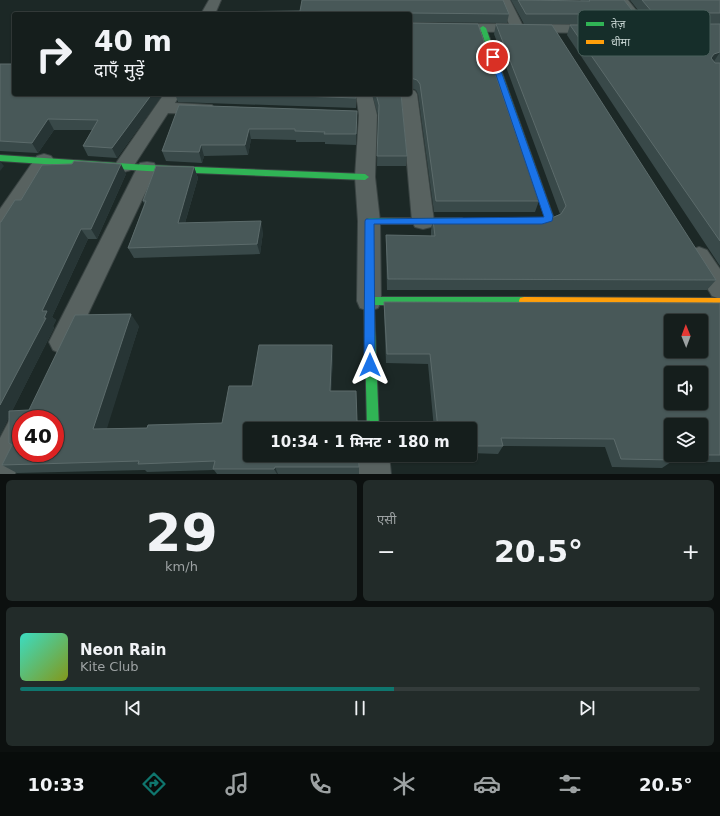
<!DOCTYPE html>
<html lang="hi">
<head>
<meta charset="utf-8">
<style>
  body { margin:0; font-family:"DejaVu Sans","Noto Sans Devanagari",sans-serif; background:#222b29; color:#f1f3f6; height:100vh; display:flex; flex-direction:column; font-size:15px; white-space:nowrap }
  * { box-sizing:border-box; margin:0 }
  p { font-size:13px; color:#9da2a3 }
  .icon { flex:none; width:22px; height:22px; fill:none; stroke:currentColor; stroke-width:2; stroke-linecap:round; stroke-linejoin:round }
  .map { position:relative; height:474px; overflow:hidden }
  .panel { display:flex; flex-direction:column; gap:6px; padding:6px; background:#0c100f; flex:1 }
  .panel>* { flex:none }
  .guide { position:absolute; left:12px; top:12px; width:400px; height:84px; border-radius:4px; box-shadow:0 1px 3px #0004,0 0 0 1px #343c3b; background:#151e1c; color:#f1f3f6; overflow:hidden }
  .needle { width:26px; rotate:359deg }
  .fabs { position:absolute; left:664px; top:314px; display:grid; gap:8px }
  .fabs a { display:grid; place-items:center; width:44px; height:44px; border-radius:4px; background:#151e1c; box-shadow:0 1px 3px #0004,0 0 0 1px #343c3b; font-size:20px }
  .speed { position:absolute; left:12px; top:410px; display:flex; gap:8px; font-size:20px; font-weight:700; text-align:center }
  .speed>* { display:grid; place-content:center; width:52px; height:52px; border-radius:50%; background:#151e1c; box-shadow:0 1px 3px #0004,0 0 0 1px #343c3b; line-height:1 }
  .speed .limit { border:6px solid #d22; background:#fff; color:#111 }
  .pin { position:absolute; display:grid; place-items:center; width:34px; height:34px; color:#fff; margin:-17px; border:2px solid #fff; border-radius:50%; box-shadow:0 1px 4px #0007 }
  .me { position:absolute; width:44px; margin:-22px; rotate:0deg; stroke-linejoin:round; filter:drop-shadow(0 0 3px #0008) }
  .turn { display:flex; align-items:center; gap:14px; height:84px; padding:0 16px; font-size:18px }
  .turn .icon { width:52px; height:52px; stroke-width:2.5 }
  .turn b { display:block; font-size:28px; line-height:34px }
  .big { font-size:30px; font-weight:700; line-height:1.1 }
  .panel .widget { flex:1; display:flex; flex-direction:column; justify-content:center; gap:6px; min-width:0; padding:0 14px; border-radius:6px; background:#222b29 }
  .panel .dial { align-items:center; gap:0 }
  .dial b { font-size:52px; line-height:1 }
  .song { display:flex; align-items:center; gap:12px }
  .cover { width:48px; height:48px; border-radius:6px; background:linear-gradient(135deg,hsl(170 70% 55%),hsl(70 70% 35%)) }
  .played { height:4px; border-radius:2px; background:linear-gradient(90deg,#0f766e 55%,#343c3b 55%) }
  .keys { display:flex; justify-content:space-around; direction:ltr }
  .heat { display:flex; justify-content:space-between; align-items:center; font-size:22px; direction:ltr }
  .panel .tiles { flex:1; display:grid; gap:6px; grid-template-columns:1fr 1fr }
  .widget:last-child { grid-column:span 2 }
  .trip { position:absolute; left:243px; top:422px; width:234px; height:40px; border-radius:4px; background:#151e1c; box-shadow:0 1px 3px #0004,0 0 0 1px #343c3b; font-weight:700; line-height:40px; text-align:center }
  .dock { display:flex; height:64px; justify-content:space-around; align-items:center; background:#080c0b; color:#9da2a3 }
  .dock .icon { width:28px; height:28px }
  .dock .selected { color:#0f766e }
  .dock b { font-size:18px; color:#f1f3f6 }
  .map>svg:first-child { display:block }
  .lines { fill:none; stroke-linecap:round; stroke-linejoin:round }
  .street-casing { stroke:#394342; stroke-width:2 }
  .fast-casing { stroke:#394342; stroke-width:2 }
  .slow-casing { stroke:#394342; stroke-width:2 }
  .street { fill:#586260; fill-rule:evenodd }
  .fast { fill:#30b455; fill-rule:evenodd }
  .slow { fill:#ff9f0a; fill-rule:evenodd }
  .wall { fill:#394949; fill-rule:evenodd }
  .shaded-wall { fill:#273535 }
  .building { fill:#485858; stroke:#5c6b6b; fill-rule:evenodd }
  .route { fill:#1a73e8; stroke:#114b97 }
  .key { fill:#162e2a; stroke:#4b605c; stroke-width:1 }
  .key-label { font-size:11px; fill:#c7d5d2 }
</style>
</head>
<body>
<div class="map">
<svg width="720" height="474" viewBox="0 0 720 474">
  <rect width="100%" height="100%" fill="#1c2826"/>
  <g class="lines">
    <g class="street-casing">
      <g id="street">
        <polygon points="209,0 221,0 215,14 201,14"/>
        <polygon points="498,0 510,0 522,24 599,25 604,26 606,29 604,32 599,33 410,31 410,23 509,24"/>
        <polygon points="615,0 628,0 651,29 649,32 644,33 639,32"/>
        <polygon points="410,89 415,91 417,94 434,221 431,227 423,229 415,227 412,221 401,94 410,94"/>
        <polygon points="164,94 180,94 175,103 212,105 215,109 212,113 206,114 168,113 131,170 124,172 117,170 114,166"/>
        <polygon points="356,94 372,94 377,115 375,177 380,221 381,301 378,308 369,311 360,308 357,301 358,221 355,177 359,115"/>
        <polygon points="44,154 51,156 54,160 8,231 0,233 0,209 37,156"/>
        <polygon points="147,162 154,163 157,168 71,350 62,354 53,350 49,342 53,334 137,168 140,163"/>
        <polygon points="699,247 707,250 720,269 720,299 712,296 688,256 691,250"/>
        <polygon points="21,412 31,417 32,419 21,419 21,453 24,453 15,474 0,474 0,438 11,417"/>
        <polygon points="359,455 389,455 391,474 359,474"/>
      </g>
    </g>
    <g class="fast-casing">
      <g id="fast">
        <polygon points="483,26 486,28 553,216 549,223 518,224 514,221 518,218 543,218 545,216 480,28"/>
        <polygon points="0,155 147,165 365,174 369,177 365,180 147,171 0,161"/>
        <polygon points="369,218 462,218 466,221 462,224 369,224 365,221"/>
        <polygon points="369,297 524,297 528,298 529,301 528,304 524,305 374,305 379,429 367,429 364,301 365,298"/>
      </g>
    </g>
    <g class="slow-casing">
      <polygon id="slow" points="524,297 720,298 720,306 524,305 520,304 519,301 520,298"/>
    </g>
    <use href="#street" class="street"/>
    <use href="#fast" class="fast"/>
    <use href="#slow" class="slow"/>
  </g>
  <g class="wall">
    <polygon points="511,0 581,1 580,0 624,0 635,14 631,24 524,24"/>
    <polygon points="630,0 720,0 720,24 649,24"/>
    <polygon points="300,11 509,14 507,23 410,22 410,14 208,14"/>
    <polygon points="410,22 539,201 535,212 434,212 418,94 416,90 411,88 410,88"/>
    <polygon points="496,24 716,280 707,290 387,290 386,246 386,235 431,236 431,230 433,220 547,220 560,214 494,34"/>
    <polygon points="720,24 720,63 715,63 720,63 720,266 567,35 570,25"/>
    <polygon points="0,64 14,94 163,94 117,158 88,156 83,146 92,130 54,130 38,153 0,151"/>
    <polygon points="175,94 356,94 356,108 178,102"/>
    <polygon points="372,94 401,94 407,156 406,166 377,166 378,115"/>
    <polygon points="179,105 357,111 357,121 356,145 325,144 325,142 296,142 296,140 251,139 248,155 204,156 202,163 166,161 162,151"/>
    <polygon points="194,167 198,178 185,223 263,232 260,254 134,258 128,248 144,204 143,201"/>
    <polygon points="126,174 97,239 88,239 52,317 56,320 53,326 54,328 12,411 29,410 139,326 106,429 147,428 222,423 252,386 333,356 331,391 250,429 359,467 359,474 217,474 214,470 147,472 145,470 17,473 2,465 12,445 9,417 0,435 0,222 1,222 21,200"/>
    <path d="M384 302 720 303V462H671L662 468 612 467 605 447 503 446 498 454 470 453V429H434L428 364 386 363 384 312ZM701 425V455H671Z"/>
  </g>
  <g class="shaded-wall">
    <polygon points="720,52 713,63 711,58 714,54"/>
    <polygon points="411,78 411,88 410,88 410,79"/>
    <polygon points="152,94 163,94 117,158 112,148"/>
    <polygon points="357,111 357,121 356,145 356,134"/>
    <polygon points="48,119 54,130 38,153 32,143"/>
    <polygon points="249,129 251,139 248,155 245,145"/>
    <polygon points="201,145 204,156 202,163 199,152"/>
    <polygon points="0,161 4,166 0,171"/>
    <polygon points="121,164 126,174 97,239 91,229"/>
    <polygon points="194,167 198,178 182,233 178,223"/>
    <polygon points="261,221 263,232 260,254 257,244"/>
    <polygon points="81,229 88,239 52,317 56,320 53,326 54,328 0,435 0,405 44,318 42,311"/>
    <polygon points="131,314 139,326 104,438 93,429"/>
    <polygon points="332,345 333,356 331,401 330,391"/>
    <polygon points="275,467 278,474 277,474 274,469"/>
  </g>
  <g class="building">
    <polygon points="302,0 503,0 509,14 410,13 410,14 208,14 209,12 300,11"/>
    <polygon points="518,0 590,1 589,0 624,0 635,14 526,14"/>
    <polygon points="642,0 720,0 720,13 653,13"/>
    <polygon points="410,22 411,23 478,24 539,201 436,201 420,84 417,80 411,78 410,79"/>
    <polygon points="496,24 552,25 716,280 388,279 386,235 435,236 433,220 547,220 561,214 566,206"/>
    <polygon points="720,24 720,52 714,54 711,58 715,63 720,63 720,241 570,25"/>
    <polygon points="0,64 14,64 14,94 152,94 112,148 83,146 98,120 48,119 32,143 0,141"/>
    <polygon points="242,94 356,94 356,98"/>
    <polygon points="376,94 401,94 407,156 377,156 379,105"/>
    <polygon points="179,105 357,111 356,134 324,134 325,132 295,131 295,129 249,129 245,145 201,145 199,152 162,151"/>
    <polygon points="74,161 121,164 91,229 81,229 42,311 47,311 44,318 46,318 0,405 0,222 1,222 15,200 21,200 42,165 72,164"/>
    <polygon points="156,166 194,167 178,223 261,221 257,244 128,248 146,201 143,201"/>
    <path d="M384 302 720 303V455H701V425H671V455L673 460 621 459 614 439 501 438 503 446H470V429H438L430 354H387ZM671 321H701V351H671ZM671 373H701V403H671Z"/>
    <path d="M131 314 93 429 147 428 148 425 222 423 229 386H252L259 345H332L330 391H356L357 421H370V429H250V455H358L359 467H275L274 469H213L215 461 138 464 139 461 2 465 12 445 9 443V411L29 410 75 315ZM21 419H55V453H21Z"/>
  </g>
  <polygon class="route" points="493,55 496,57 553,216 552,221 542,224 374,224 375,365 374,369 370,370 366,369 364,365 365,221 366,219 544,217 490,57"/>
  <rect x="578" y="10" width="132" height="46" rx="6" class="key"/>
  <rect x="586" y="22" width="18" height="4" fill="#30b455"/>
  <rect x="586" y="40" width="18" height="4" fill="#ff9f0a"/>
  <g class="key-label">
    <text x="611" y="28">तेज़</text>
    <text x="611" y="46">धीमा</text>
  </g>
</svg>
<div class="fabs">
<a><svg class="needle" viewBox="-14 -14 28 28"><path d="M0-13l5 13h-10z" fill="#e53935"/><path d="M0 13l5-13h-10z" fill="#9da2a3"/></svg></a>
<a><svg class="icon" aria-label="sound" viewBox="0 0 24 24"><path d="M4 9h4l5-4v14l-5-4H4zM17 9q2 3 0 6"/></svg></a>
<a><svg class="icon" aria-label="layers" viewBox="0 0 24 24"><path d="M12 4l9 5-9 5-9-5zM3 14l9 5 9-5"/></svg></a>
</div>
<div class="speed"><div class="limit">40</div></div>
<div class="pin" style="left:493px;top:57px;background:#d93025"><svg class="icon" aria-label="arrive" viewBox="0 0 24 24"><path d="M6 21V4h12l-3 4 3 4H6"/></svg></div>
<svg class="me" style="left:370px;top:365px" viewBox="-20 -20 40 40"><path d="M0-17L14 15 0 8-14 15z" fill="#1a73e8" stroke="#fff" stroke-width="4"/></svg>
<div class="trip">10:34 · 1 मिनट · 180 m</div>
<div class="guide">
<div class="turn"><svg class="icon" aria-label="right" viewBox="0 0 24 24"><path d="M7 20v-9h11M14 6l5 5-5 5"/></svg><div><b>40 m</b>दाएँ मुड़ें</div></div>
</div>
</div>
<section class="panel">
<div class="tiles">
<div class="widget dial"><b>29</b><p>km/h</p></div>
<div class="widget"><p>एसी</p>
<div class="heat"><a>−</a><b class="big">20.5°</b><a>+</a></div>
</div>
<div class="widget">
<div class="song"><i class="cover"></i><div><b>Neon Rain</b><p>Kite Club</p></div></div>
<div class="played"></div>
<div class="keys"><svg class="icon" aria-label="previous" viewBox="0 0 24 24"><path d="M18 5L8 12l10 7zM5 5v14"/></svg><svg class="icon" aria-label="pause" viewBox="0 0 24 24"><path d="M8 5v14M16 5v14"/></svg><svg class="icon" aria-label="next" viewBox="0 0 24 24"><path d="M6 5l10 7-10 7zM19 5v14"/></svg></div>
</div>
</div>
</section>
<nav class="dock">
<b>10:33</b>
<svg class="icon selected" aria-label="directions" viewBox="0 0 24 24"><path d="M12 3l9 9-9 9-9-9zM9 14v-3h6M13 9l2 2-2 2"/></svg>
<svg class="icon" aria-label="music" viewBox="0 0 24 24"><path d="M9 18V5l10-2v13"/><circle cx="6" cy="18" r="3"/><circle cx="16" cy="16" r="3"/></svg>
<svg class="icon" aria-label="phone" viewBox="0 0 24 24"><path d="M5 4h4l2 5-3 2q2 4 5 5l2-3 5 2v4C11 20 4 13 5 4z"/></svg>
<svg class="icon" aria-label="climate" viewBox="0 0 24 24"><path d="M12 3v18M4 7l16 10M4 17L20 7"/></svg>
<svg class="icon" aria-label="car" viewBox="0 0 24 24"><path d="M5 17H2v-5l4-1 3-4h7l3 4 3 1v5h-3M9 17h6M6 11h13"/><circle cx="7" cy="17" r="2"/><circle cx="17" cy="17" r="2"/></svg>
<svg class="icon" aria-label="filters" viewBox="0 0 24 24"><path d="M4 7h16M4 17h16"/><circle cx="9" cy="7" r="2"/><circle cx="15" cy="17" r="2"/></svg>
<b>20.5°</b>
</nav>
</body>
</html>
